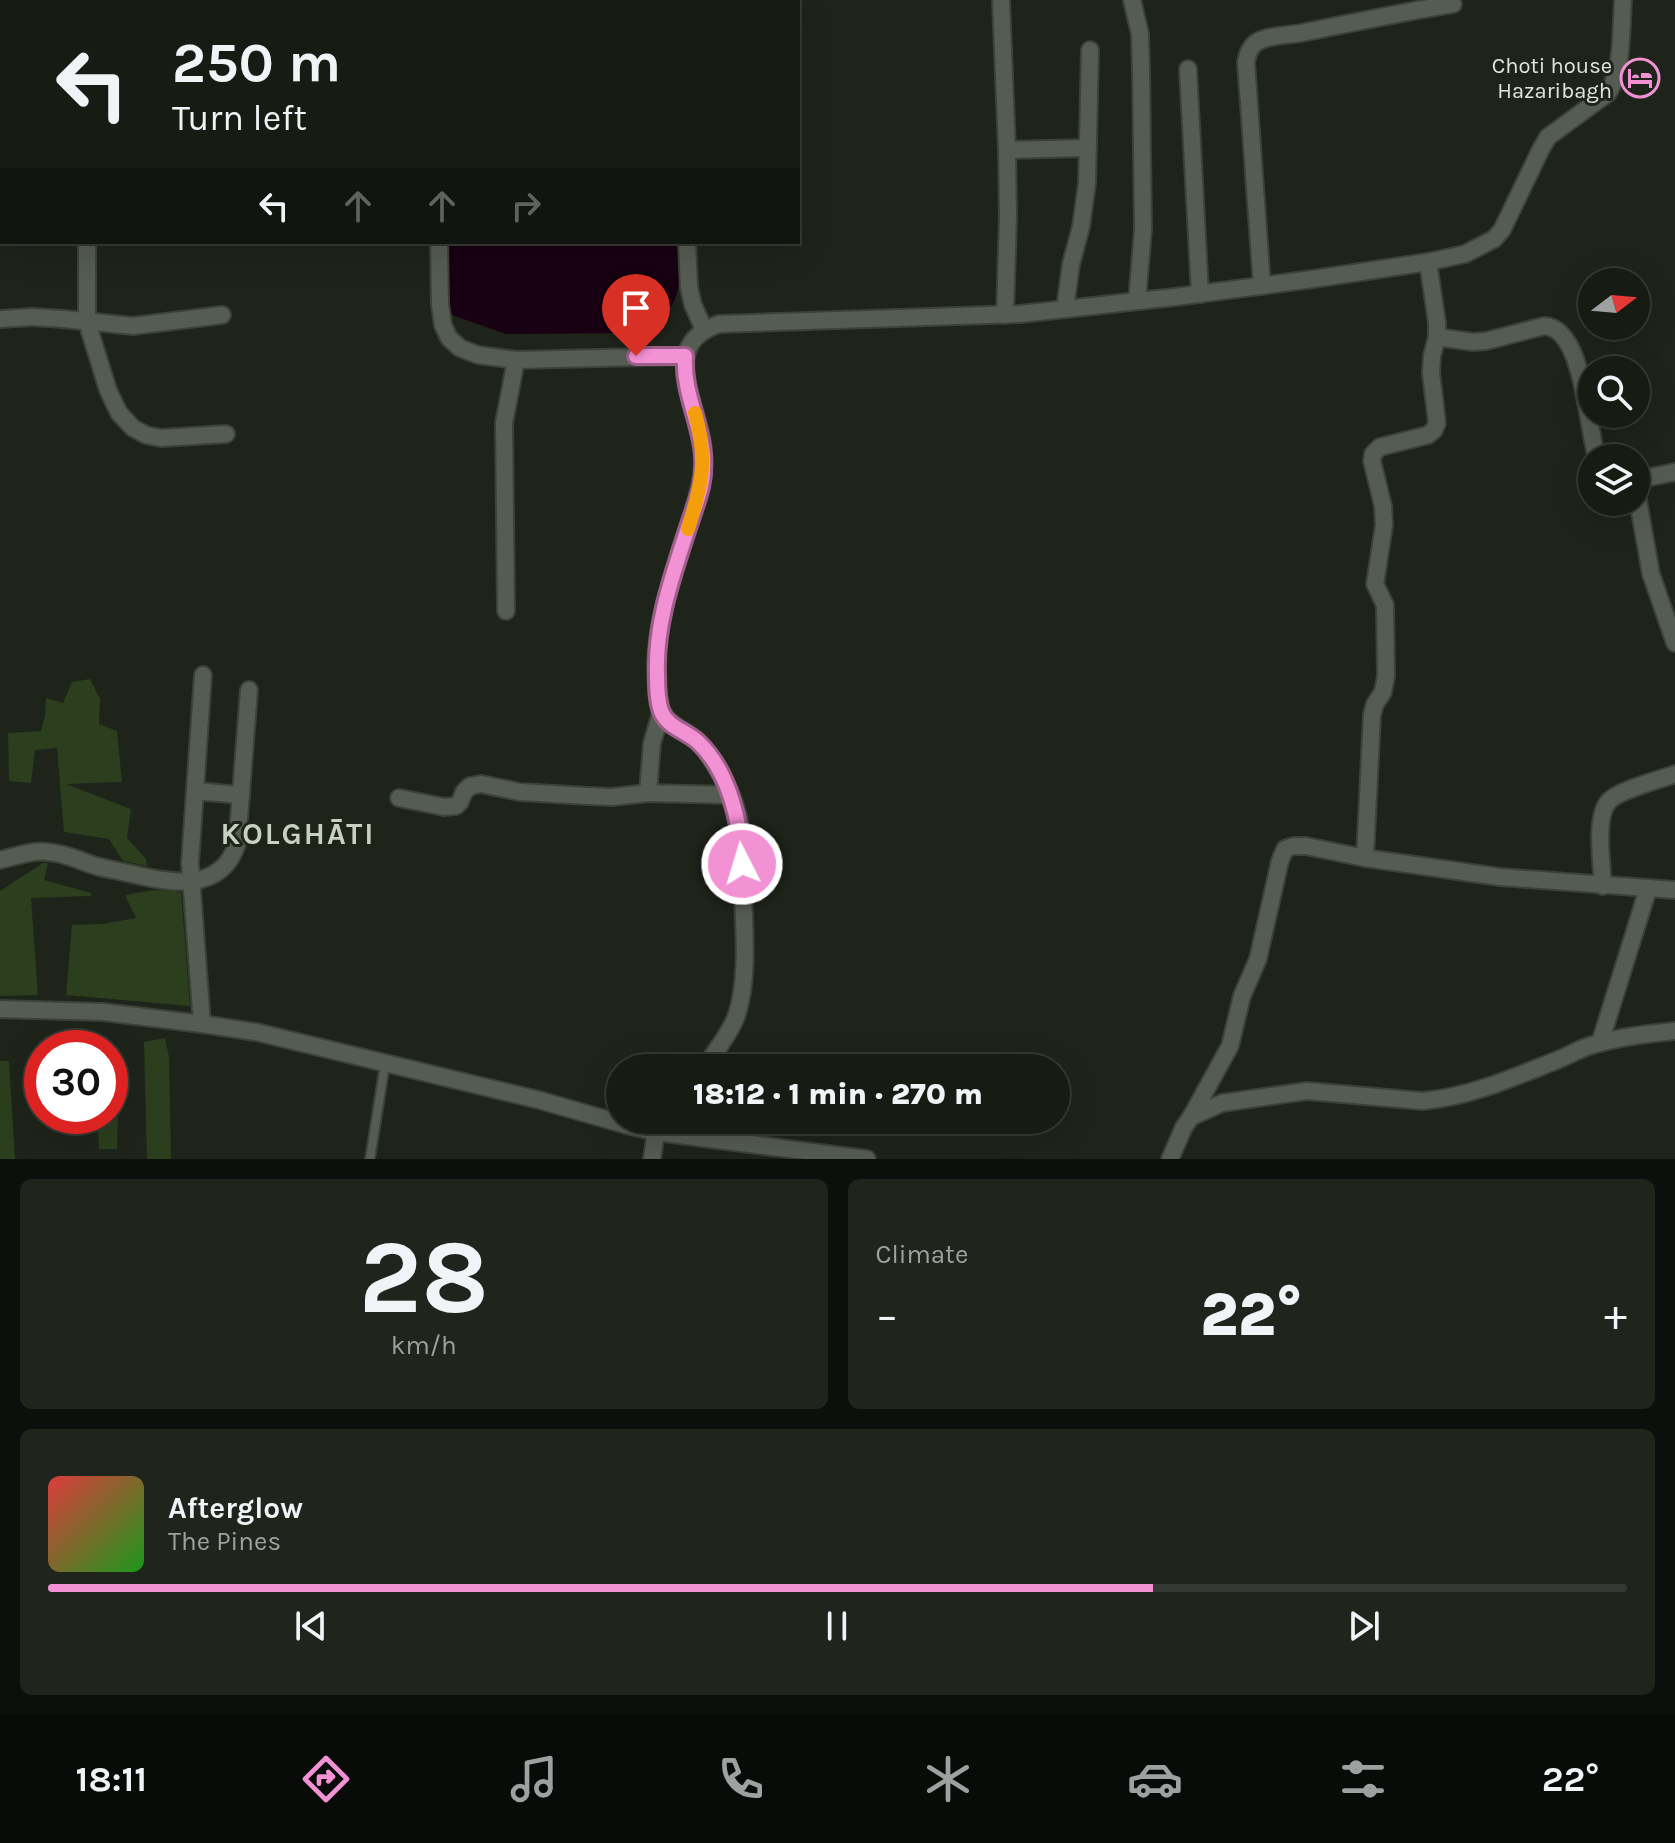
<!DOCTYPE html>
<html lang="en">
<head>
<meta charset="utf-8">
<style>
  body { margin:0; font-family:Karla,sans-serif; background:#1f241d; color:#f1f3f6; height:100vh; display:flex; flex-direction:column; font-size:30px; white-space:nowrap }
  * { box-sizing:border-box; margin:0 }
  p { font-size:26px; color:#9ea1a0 }
  .icon { flex:none; width:44px; height:44px; fill:none; stroke:currentColor; stroke-width:2; stroke-linecap:round; stroke-linejoin:round }
  .map { position:relative; height:1159px; overflow:hidden }
  .panel { display:flex; flex-direction:column; gap:20px; padding:20px; background:#0c0f0b; flex:1 }
  .panel>* { flex:none }
  .top-card { position:absolute; left:0px; top:0px; width:800px; height:244px; box-shadow:0 8px 32px #0002,0 0 0 2px #353934; background:#161b14; color:#f1f3f6; overflow:hidden }
  .needle { width:52px; rotate:74deg }
  .controls { position:absolute; left:1578px; top:268px; display:grid; gap:16px }
  .controls a { display:grid; place-items:center; width:72px; height:72px; border-radius:50%; background:#161b14; box-shadow:0 8px 32px #0002,0 0 0 2px #353934; font-size:40px }
  .speed { position:absolute; left:24px; top:1030px; display:flex; gap:16px; font-size:40px; font-weight:700; text-align:center }
  .speed>* { display:grid; place-content:center; width:104px; height:104px; border-radius:50%; background:#161b14; box-shadow:0 8px 32px #0002,0 0 0 2px #353934; line-height:1 }
  .speed .limit { border:12px solid #d22; background:#fff; color:#111 }
  .pin { position:absolute; display:grid; place-items:center; width:68px; height:68px; color:#fff; margin:-82px -34px; border-radius:50% 50% 50% 0; rotate:-45deg; box-shadow:0 0 8px #0007 }
  .pin .icon { rotate:45deg }
  .me { position:absolute; width:88px; margin:-44px; rotate:355deg; stroke-linejoin:round; filter:drop-shadow(0 0 6px #0008) }
  .turn { display:flex; align-items:center; gap:28px; height:168px; padding:0 40px; font-size:36px }
  .turn .icon { width:104px; height:104px; stroke-width:2.5 }
  .turn b { display:block; font-size:56px; line-height:68px }
  .lanes { display:flex; align-items:center; height:76px; padding:0 40px; background:#0003; justify-content:center; gap:40px; direction:ltr }
  .lanes .off { opacity:.35 }
  .big { font-size:60px; font-weight:800; line-height:1.1 }
  .panel .card { flex:1; display:flex; flex-direction:column; justify-content:center; gap:12px; min-width:0; padding:0 28px; border-radius:12px; background:#1f241d }
  .panel .dial { align-items:center; gap:0 }
  .dial b { font-size:104px; line-height:1 }
  .song { display:flex; align-items:center; gap:24px }
  .cover { width:96px; height:96px; border-radius:12px; background:linear-gradient(135deg,hsl(0 70% 55%),hsl(120 70% 35%)) }
  .played { height:8px; border-radius:4px; background:linear-gradient(90deg,#f391d5 70%,#353934 70%) }
  .keys { display:flex; justify-content:space-around; direction:ltr }
  .heat { display:flex; justify-content:space-between; align-items:center; font-size:44px; direction:ltr }
  .panel .tiles { flex:1; display:grid; gap:20px; grid-template-columns:1fr 1fr }
  .card:last-child { grid-column:span 2 }
  .trip { position:absolute; left:606px; top:1054px; width:464px; height:80px; border-radius:40px; background:#161b14; box-shadow:0 8px 32px #0002,0 0 0 2px #353934; font-weight:800; line-height:80px; text-align:center }
  .dock { display:flex; height:128px; justify-content:space-around; align-items:center; background:#090b08; color:#9ea1a0 }
  .dock .icon { width:56px; height:56px }
  .dock .on { color:#f391d5 }
  .dock b { font-size:36px; color:#f1f3f6 }
  .map>svg:first-child { display:block }
  .water { fill:#180112 }
  .building { fill:#2b3e1d }
  .lines { fill:none; stroke-linecap:round; stroke-linejoin:round }
  .lane-casing { stroke:#3c4139; stroke-width:12 }
  .street-casing { stroke:#3c4139; stroke-width:20 }
  .lane { stroke:#555c51; stroke-width:8 }
  .street { stroke:#555c51; stroke-width:16 }
  .route-casing { stroke:#9e5e8a; stroke-width:20 }
  .route { stroke:#f391d5; stroke-width:14 }
  .slow { stroke:#f59e0b; stroke-width:14 }
  .labels { text-anchor:middle; stroke-width:6; stroke-linejoin:round; paint-order:stroke }
  .poi-label { font-size:22px; fill:#e1e5de; stroke:#1e241a; text-anchor:end }
  .district-label { font-size:30px; font-weight:bold; letter-spacing:2px; fill:#c7d0c2; stroke:#1e241a }
</style>
</head>
<body>
<div class="map">
<svg width="1675" height="1159" viewBox="0 0 1675 1159">
  <rect width="100%" height="100%" fill="#1e241a"/>
  <path class="water" d="M448 242H680C682 287 681 318 631 333L506 334 452 315C444 299 447 293 448 276 449 265 449 253 448 242Z"/>
  <g class="building">
    <polygon points="90,679 100,699 99,724 117,731 122,782 66,784 131,809 127,838 146,859 147,866 123,861 109,839 64,832 57,748 35,750 31,783 9,781 8,733 41,731 45,715 46,698 63,703 72,682"/>
    <polygon points="43,863 48,863 44,880 91,893 91,896 31,898 38,995 0,996 0,891"/>
    <polygon points="155,890 181,892 190,1006 66,995 72,925 102,924 136,918 125,895"/>
    <polygon points="165,1038 169,1057 171,1159 147,1159 144,1042"/>
    <polygon points="0,1061 9,1061 15,1159 0,1159"/>
    <polygon points="97,1116 118,1116 117,1149 99,1149"/>
  </g>
  <g class="lines">
    <g class="lane-casing">
      <polyline id="lane" points="370,1159 385,1064"/>
    </g>
    <g class="street-casing">
      <g id="street">
        <polyline points="1001,0 1007,150 1008,216 1005,315"/>
        <polyline points="1132,0 1140,34 1141,70 1143,230 1137,301"/>
        <polyline points="1188,69 1200,294"/>
        <polyline points="1007,150 1088,148"/>
        <polyline points="87,242 87,322 108,390 119,413 133,428 146,435 161,438 226,434"/>
        <polyline points="439,242 440,304 443,325 449,338 460,348 478,355 516,360 685,356"/>
        <polyline points="687,242 689,287 693,305 704,329"/>
        <path d="M1262 286 1246 62C1248 51 1252 42 1264 39 1275 35 1289 35 1301 33 1352 23 1402 12 1453 4"/>
        <polyline points="1065,309 1071,264 1081,227 1087,183 1090,50"/>
        <polyline points="0,319 32,317 64,319 133,326 222,315"/>
        <path d="M1437 337 1473 342 1486 341 1544 326C1584 327 1587 428 1597 458"/>
        <polyline points="1636,480 1675,472"/>
        <polyline points="1636,489 1651,574 1675,643"/>
        <polyline points="506,611 504,423 516,360"/>
        <polyline points="195,791 241,795"/>
        <polyline points="648,793 652,743 661,713"/>
        <polyline points="399,798 444,807 456,806 460,802 464,792 470,786 481,784 520,792 588,796 612,797 648,793 730,795"/>
        <polyline points="1365,858 1372,715 1375,704 1383,692 1386,676 1385,605 1375,584 1384,525 1383,506 1372,461 1373,454 1380,447 1428,435 1434,430 1437,423 1431,373 1432,356 1437,337 1437,323 1428,262"/>
        <path d="M0 860C16 856 32 850 48 852 65 853 80 861 96 866 107 869 120 871 132 874 171 883 221 893 237 844L249 690"/>
        <path d="M1603 886C1602 865 1594 814 1610 800 1622 789 1659 780 1675 774"/>
        <polyline points="0,1009 103,1012 202,1024 256,1032 539,1100 626,1125 656,1132 867,1159"/>
        <polyline points="202,1024 190,863 203,675"/>
        <polyline points="1600,1043 1648,889"/>
        <path d="M704 1068C715 1052 729 1035 736 1017 749 980 744 929 743 891 742 864 744 838 737 812 733 798 725 781 717 768 711 758 705 747 695 739 676 724 662 725 658 697 650 641 668 589 685 537 693 512 702 488 703 461 707 414 651 347 719 324L1020 314 1175 297 1313 279 1428 262 1465 254 1494 239 1502 230 1541 149 1548 137 1608 93C1623 69 1621 28 1623 0"/>
        <polyline points="1191,1117 1230,1046 1242,996 1258,959 1280,861 1285,849 1294,846 1306,846 1365,858 1500,877 1675,890"/>
        <polyline points="652,1159 656,1132 662,1120"/>
        <path d="M1170 1159 1184 1127 1191 1117 1222 1103 1307 1091 1423 1101C1469 1097 1512 1078 1555 1061 1566 1057 1577 1050 1589 1046 1617 1037 1646 1034 1675 1031"/>
      </g>
    </g>
    <use href="#lane" class="lane"/>
    <use href="#street" class="street"/>
  </g>
  <g class="lines">
    <g class="route-casing">
      <path id="route" d="M636 356H685C682 402 712 437 701 487 697 503 691 518 686 534 671 580 655 626 657 675 657 687 657 700 661 711 667 727 686 731 698 742 729 771 741 823 742 864"/>
    </g>
    <use href="#route" class="route"/>
    <path class="slow" d="M688 529C702 484 708 460 695 413"/>
  </g>
  <defs>
    <g id="hotel-ring" transform="scale(2)"><circle r="9.5" fill="#1e241a" stroke="#f391d5" stroke-width="1.5"/><path d="M-6-4.5h1.5V1H6V5H4.5V3h-9V5H-6ZM-4 0a1.8 1.8 0 1 1 3.6 0ZM.5 0V-2.5h3Q6-2.5 6 0Z" fill="#f391d5"/></g>
  </defs>
  <g fill-rule="evenodd">
    <use href="#hotel-ring" x="1640" y="78"/>
  </g>
  <g class="labels">
    <g class="poi-label">
      <text x="1612" y="73">Choti house<tspan x="1612" dy="25">Hazaribagh</tspan></text>
    </g>
    <g class="district-label">
      <text x="298" y="844">KOLGHĀTI</text>
    </g>
  </g>
</svg>
<div class="controls">
<a><svg class="needle" viewBox="-14 -14 28 28"><path d="M0-13l5 13h-10z" fill="#e53935"/><path d="M0 13l5-13h-10z" fill="#9ea1a0"/></svg></a>
<a><svg class="icon" aria-label="search" viewBox="0 0 24 24"><circle cx="10" cy="10" r="6"/><path d="M15 15l6 6"/></svg></a>
<a><svg class="icon" aria-label="layers" viewBox="0 0 24 24"><path d="M12 4l9 5-9 5-9-5zM3 14l9 5 9-5"/></svg></a>
</div>
<div class="speed"><div class="limit">30</div></div>
<div class="pin" style="left:636px;top:356px;background:#d93025"><svg class="icon" aria-label="arrive" viewBox="0 0 24 24"><path d="M6 21V4h12l-3 4 3 4H6"/></svg></div>
<svg class="me" style="left:742px;top:864px" viewBox="-20 -20 40 40"><circle r="17" fill="#f391d5" stroke="#fff" stroke-width="3"/><path d="M0-11L8 9 0 5-8 9z" fill="#fff"/></svg>
<div class="trip">18:12 · 1 min · 270 m</div>
<div class="top-card">
<div class="turn"><svg class="icon" aria-label="left" viewBox="0 0 24 24"><path d="M17 20v-9H6M10 6l-5 5 5 5"/></svg><div><b>250 m</b>Turn left</div></div>
<div class="lanes"><svg class="icon" aria-label="left" viewBox="0 0 24 24"><path d="M17 20v-9H6M10 6l-5 5 5 5"/></svg><svg class="icon off" aria-label="ahead" viewBox="0 0 24 24"><path d="M12 20V5M6 11l6-6 6 6"/></svg><svg class="icon off" aria-label="ahead" viewBox="0 0 24 24"><path d="M12 20V5M6 11l6-6 6 6"/></svg><svg class="icon off" aria-label="right" viewBox="0 0 24 24"><path d="M7 20v-9h11M14 6l5 5-5 5"/></svg></div>
</div>
</div>
<section class="panel">
<div class="tiles">
<div class="card dial"><b>28</b><p>km/h</p></div>
<div class="card"><p>Climate</p>
<div class="heat"><a>−</a><b class="big">22°</b><a>+</a></div>
</div>
<div class="card">
<div class="song"><i class="cover"></i><div><b>Afterglow</b><p>The Pines</p></div></div>
<div class="played"></div>
<div class="keys"><svg class="icon" aria-label="previous" viewBox="0 0 24 24"><path d="M18 5L8 12l10 7zM5 5v14"/></svg><svg class="icon" aria-label="pause" viewBox="0 0 24 24"><path d="M8 5v14M16 5v14"/></svg><svg class="icon" aria-label="next" viewBox="0 0 24 24"><path d="M6 5l10 7-10 7zM19 5v14"/></svg></div>
</div>
</div>
</section>
<nav class="dock">
<b>18:11</b>
<svg class="icon on" aria-label="directions" viewBox="0 0 24 24"><path d="M12 3l9 9-9 9-9-9zM9 14v-3h6M13 9l2 2-2 2"/></svg>
<svg class="icon" aria-label="music" viewBox="0 0 24 24"><path d="M9 18V5l10-2v13"/><circle cx="6" cy="18" r="3"/><circle cx="16" cy="16" r="3"/></svg>
<svg class="icon" aria-label="phone" viewBox="0 0 24 24"><path d="M5 4h4l2 5-3 2q2 4 5 5l2-3 5 2v4C11 20 4 13 5 4z"/></svg>
<svg class="icon" aria-label="climate" viewBox="0 0 24 24"><path d="M12 3v18M4 7l16 10M4 17L20 7"/></svg>
<svg class="icon" aria-label="car" viewBox="0 0 24 24"><path d="M5 17H2v-5l4-1 3-4h7l3 4 3 1v5h-3M9 17h6M6 11h13"/><circle cx="7" cy="17" r="2"/><circle cx="17" cy="17" r="2"/></svg>
<svg class="icon" aria-label="filters" viewBox="0 0 24 24"><path d="M4 7h16M4 17h16"/><circle cx="9" cy="7" r="2"/><circle cx="15" cy="17" r="2"/></svg>
<b>22°</b>
</nav>
</body>
</html>
